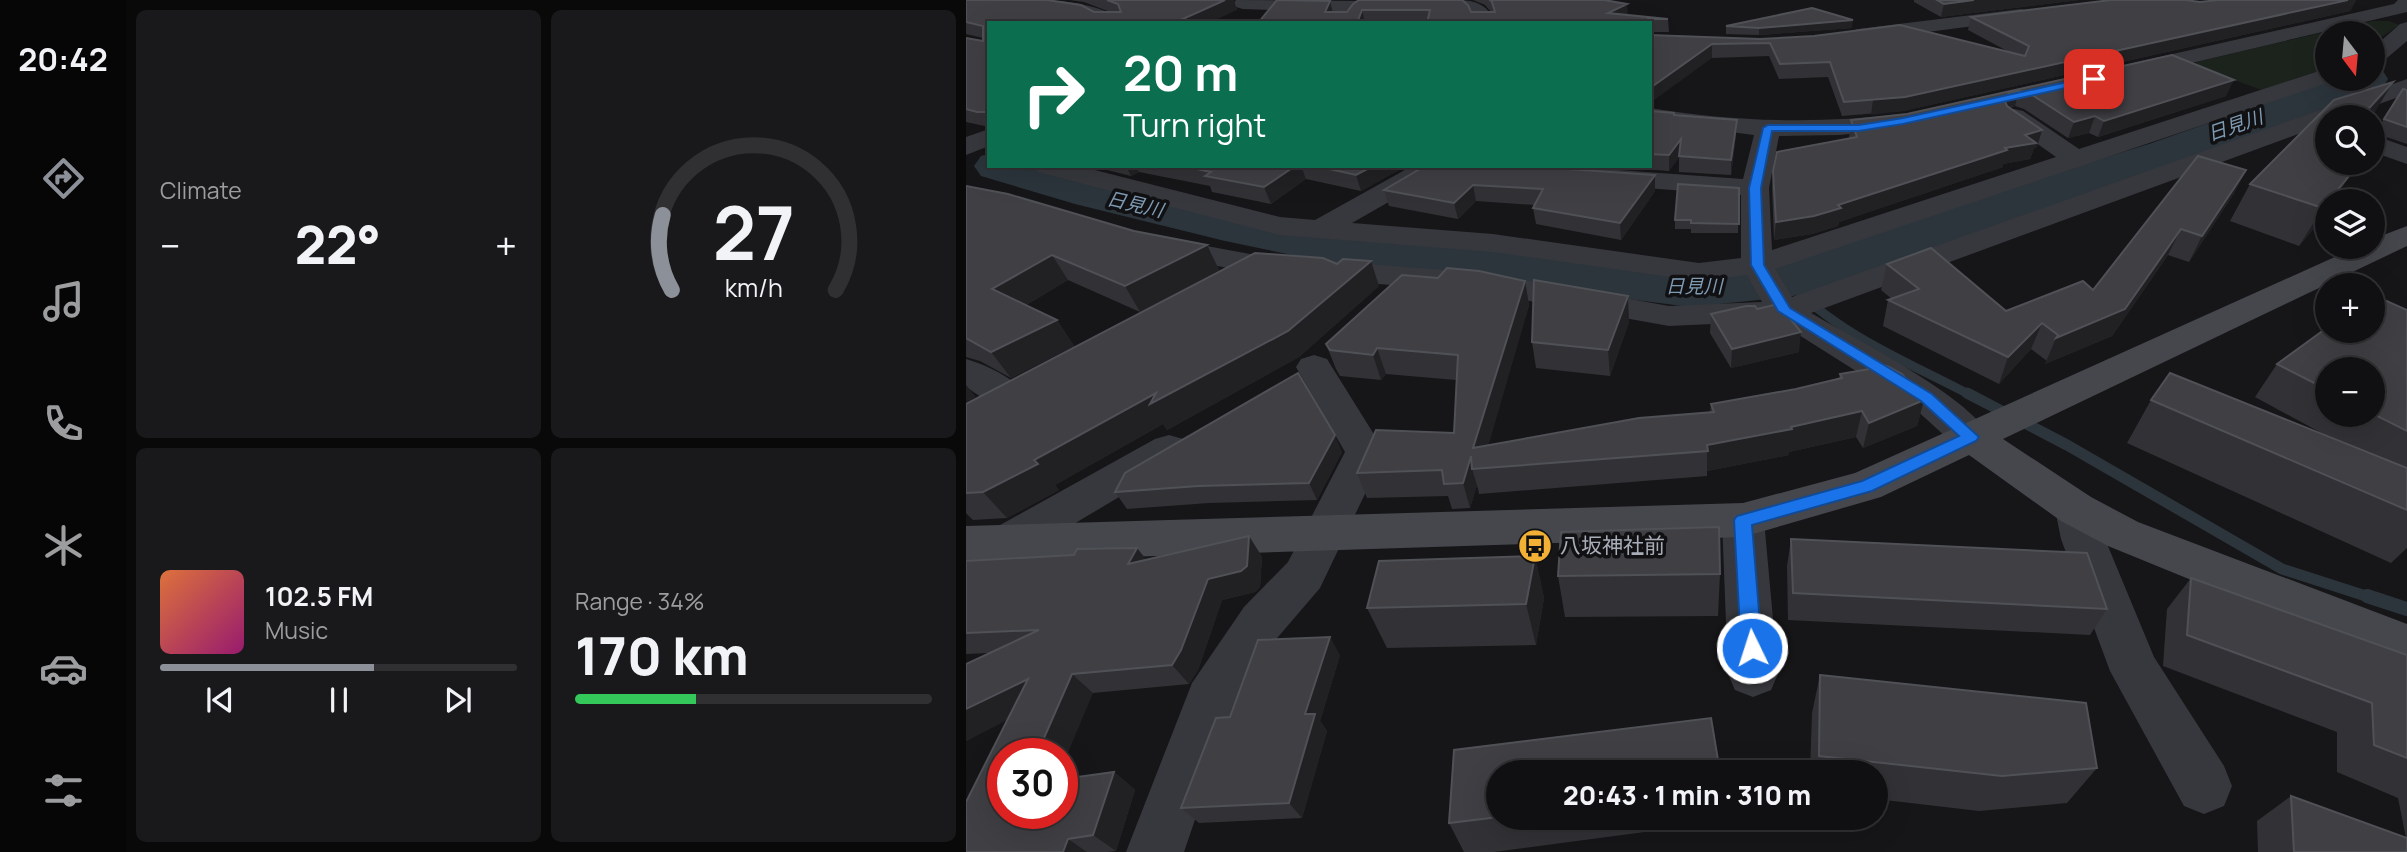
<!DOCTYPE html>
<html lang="en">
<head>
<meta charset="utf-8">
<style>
  body { margin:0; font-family:Manrope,"Noto Sans JP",sans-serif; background:#19191b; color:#f1f3f6; height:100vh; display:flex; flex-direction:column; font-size:26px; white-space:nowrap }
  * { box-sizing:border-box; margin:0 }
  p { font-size:23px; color:#9c9d9f }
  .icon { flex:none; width:38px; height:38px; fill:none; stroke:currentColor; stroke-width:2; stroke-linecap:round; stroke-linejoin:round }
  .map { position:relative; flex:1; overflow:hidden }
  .sheet { display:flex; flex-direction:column; gap:10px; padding:10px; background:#09090a; width:840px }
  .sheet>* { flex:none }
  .top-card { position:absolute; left:21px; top:21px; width:665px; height:147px; border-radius:0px; box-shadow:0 7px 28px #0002,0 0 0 2px #303032; background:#0b6e4f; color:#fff; overflow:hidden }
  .needle { width:46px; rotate:164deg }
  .fabs { position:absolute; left:1349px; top:21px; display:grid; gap:14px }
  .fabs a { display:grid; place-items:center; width:70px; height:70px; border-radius:50%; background:#101012; box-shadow:0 7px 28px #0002,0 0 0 2px #303032; font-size:35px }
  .speed { position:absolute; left:21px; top:738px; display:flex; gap:14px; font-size:35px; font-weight:700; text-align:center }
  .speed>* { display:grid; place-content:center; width:91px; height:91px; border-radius:50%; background:#101012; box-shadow:0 7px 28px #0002,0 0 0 2px #303032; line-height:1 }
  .speed .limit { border:10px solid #d22; background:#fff; color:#111 }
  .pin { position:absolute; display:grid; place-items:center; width:60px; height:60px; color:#fff; margin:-30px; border-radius:14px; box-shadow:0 4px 10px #0006 }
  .me { position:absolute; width:77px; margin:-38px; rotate:356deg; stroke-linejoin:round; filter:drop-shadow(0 0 5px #0008) }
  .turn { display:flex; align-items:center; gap:24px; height:147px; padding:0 21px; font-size:32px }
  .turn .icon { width:91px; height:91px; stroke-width:2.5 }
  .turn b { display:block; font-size:49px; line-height:60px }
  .big { font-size:52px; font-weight:800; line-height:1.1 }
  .sheet .tile { flex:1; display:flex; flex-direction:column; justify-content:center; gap:10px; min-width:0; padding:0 24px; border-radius:10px; background:#19191b }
  .sheet .dial { align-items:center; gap:0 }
  .dial svg { height:182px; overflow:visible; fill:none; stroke:#303032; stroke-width:7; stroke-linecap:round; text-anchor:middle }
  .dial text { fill:#f1f3f6; stroke:none }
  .song { display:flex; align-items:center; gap:21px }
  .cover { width:84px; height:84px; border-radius:10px; background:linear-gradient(135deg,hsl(20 70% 55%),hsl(320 70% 35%)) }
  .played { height:7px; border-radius:4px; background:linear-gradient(90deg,#8c9099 60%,#303032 60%) }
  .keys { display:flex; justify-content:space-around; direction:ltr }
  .heat { display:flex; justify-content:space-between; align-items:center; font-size:38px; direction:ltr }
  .charge { height:10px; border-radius:5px; background:linear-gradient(90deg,#34c759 34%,#303032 0) }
  .sheet .tiles { flex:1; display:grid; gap:10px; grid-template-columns:repeat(2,1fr) }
  .trip { position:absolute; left:520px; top:760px; width:402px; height:70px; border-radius:35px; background:#101012; box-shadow:0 7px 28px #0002,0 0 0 2px #303032; font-weight:800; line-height:70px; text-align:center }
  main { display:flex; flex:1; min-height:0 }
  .tab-bar { display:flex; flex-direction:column; width:126px; justify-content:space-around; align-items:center; background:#060607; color:#9c9d9f }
  .tab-bar .icon { width:49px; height:49px }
  .tab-bar .selected { color:#8c9099 }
  .tab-bar b { font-size:32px; color:#f1f3f6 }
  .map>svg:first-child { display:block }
  .green { fill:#1c231d }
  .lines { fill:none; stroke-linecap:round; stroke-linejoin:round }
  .stream-far2 { stroke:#2c353c; stroke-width:9 }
  .stream-far1 { stroke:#2c353c; stroke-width:11 }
  .stream { stroke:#2c353c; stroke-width:14 }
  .river { fill:#2c353c; fill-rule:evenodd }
  .street { fill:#37383d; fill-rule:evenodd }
  .secondary { fill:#45474d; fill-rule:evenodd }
  .wall { fill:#323236; fill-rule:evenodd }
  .shaded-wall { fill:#212124 }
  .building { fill:#3f3f44; stroke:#4f5156; stroke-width:2 }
  .route { fill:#1a73e8; stroke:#114b97; stroke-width:2 }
  .labels { text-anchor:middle; stroke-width:7; stroke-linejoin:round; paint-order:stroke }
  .far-water-label { font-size:19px; font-style:italic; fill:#7f9bb3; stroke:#111113 }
  .poi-label { font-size:21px; fill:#a8adb8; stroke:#111113; text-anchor:start }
</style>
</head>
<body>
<main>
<nav class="tab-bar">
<b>20:42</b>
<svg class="icon selected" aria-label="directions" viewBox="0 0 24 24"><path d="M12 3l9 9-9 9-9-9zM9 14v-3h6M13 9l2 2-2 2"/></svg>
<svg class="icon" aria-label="music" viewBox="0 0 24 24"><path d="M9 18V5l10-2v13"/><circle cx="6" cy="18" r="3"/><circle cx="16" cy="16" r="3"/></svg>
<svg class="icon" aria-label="phone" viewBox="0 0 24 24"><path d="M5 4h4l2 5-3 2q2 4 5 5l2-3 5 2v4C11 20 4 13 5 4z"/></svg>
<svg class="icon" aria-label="climate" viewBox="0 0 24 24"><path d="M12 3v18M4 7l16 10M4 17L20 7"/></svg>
<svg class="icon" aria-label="car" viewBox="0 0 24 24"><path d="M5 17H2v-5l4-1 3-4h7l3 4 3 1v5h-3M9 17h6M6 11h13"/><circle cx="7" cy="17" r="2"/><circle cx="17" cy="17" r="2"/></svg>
<svg class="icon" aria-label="filters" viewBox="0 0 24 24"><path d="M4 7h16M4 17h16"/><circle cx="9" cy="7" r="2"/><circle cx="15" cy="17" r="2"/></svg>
</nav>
<section class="sheet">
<div class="tiles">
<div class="tile"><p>Climate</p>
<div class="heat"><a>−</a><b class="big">22°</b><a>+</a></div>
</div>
<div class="tile dial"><svg viewBox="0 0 100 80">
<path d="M14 69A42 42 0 1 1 86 69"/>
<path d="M14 69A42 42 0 0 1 10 36" stroke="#8c9099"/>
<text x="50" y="56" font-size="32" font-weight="700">27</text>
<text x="50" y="72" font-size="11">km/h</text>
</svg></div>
<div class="tile">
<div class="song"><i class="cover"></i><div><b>102.5 FM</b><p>Music</p></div></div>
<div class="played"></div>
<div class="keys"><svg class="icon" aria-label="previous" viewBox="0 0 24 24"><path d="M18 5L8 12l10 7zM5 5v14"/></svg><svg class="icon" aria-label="pause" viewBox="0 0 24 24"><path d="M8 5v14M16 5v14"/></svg><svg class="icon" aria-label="next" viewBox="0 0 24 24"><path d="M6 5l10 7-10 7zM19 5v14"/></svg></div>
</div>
<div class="tile"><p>Range · 34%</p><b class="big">170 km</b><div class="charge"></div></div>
</div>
</section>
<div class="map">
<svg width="1441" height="852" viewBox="0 0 1441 852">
  <rect width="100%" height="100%" fill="#161618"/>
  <polygon class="green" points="1406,21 1423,21 1433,25 1407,43 1407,33 1362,33 1361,68 1296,90 1231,67 1230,62"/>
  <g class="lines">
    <path class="stream-far2" d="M822 281C870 334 942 362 1004 395"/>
    <polyline class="stream-far1" points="1001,393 1101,445 1316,569 1406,598"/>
    <polyline class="stream" points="1401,596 1441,609"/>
    <path class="river" d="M1407 68 1417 71 1422 79 1417 87C1226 158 1033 223 841 293L822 297 725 307 345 259 259 241 109 204 15 176 8 166 15 156 23 154V166H82L259 211 345 227 725 273 815 265 1052 184 1183 144 1367 79H1407Z"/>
    <g class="street">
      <path d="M51 0C89 0 122 0 156 19L159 23H134L122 16 60 6Z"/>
      <polygon points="270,0 393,1 403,7 389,15 385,23 365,23 372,12 277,9 270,7 268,3"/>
      <path d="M487 0C507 0 521 2 529 23H509L507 17Z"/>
      <polygon points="1432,0 1441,0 1441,12 1166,77 1158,75 1155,70 1158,65 1428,4"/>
      <polygon points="1055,9 1062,11 1065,15 1062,19 892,41 885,39 882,35 885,31 892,29"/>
      <polygon points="1441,22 1441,41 1415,63 1407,64 1407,48 1434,24"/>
      <path d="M1362 68V79L1370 80 809 269 826 297 1441 79V94L1377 117H1362V123L845 313C890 340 1000 394 1025 437L1019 447 1005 451 991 447 947 407 811 321 703 326 519 293 295 274 197 256 186 253 182 247 186 241 197 238 295 256 519 273 703 306 796 302 781 275 733 281 527 252 314 235 72 172 68 166H113L314 217 349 220 446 166H479L475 172 386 223 527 234 733 263 775 258V195L638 185 628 183 625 177 628 171 638 169 777 179 788 135 684 122V108C768 122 851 124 936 114L945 116 948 121 945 126 936 128 874 135 813 136 803 188 806 250 1090 157 1039 121 1036 116 1039 111 1048 109 1057 111 1113 149Z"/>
      <polygon points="23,129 23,146 0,155 0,137"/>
      <polygon points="1407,135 1441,147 1441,164 1407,152"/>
      <polygon points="348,355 361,359 419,452 354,588 312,637 266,711 218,852 160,852 226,683 278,607 322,562 379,452 330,367 335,359"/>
      <path d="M0 359C21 365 52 380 64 398L58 407C35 414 19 399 0 387Z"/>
      <polygon points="203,435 217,439 223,449 217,459 59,553 43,559 27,553 21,541 27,529 189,439"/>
      <polygon points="1110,493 1125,497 1131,509 1139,539 1188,657 1258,766 1266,786 1258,806 1238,814 1218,806 1144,671 1095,539 1089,509 1095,497"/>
      <polygon points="777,503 792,508 798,520 812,674 805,690 787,697 769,690 762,674 756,520 762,508"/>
    </g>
    <polygon class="secondary" points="1441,226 1441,246 1037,439 1125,497 1172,522 1441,624 1441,668 1142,546 1095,521 1003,455 915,497 777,537 0,562 0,526 777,503 889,473 1391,247 1407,247 1407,239"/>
  </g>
  <g class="wall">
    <polygon points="0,0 128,12 144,12 118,2 104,0 268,0 268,1 271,10 23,23 23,127 0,122 0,38 17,41 17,38 0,34"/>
    <polygon points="507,0 638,0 662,15 702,19 703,32 684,32 684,23 292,23 364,1 367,12 381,12 387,4 505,12 525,12 519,5"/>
    <polygon points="948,0 1113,0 975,17 948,2"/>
    <polygon points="1252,0 1390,0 1384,11 937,111 876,116 862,77 813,79 803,56 746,58 684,35 1045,53 1002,30 1005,17 1234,2"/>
    <polygon points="760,26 886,28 793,35 760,34"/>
    <polygon points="1206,55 1260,96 1132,137 1123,133 1102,138 1058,109 1049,106 1043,108 1076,130 1071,147 1068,148 1064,159 1037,164 1037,167 873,222 872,226 846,234 808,240 806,188 807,171 883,138 885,120 941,114"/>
    <polygon points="1437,89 1441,90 1441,144 1409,133"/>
    <polygon points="684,111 708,113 708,115 770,135 765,175 713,172 713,157 703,171 639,166 684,166"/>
    <polygon points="1362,117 1367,171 1383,176 1368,201 1362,201 1362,212 1360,214 1333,246 1264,221 1284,184"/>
    <polygon points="125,166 440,166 395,191 340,179 305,204 246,192 244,186 173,172 165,176"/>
    <polygon points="459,166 689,191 655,240 570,224 567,208 569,205 510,201 492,219 423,206 418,190"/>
    <polygon points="1280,170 1267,195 1223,262 1202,255 1146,336 1079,364 1081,361 1065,349 1033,384 917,326 922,300 926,299 915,290 921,264 1040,311 1127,290"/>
    <polygon points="0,186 168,231 241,245 253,270 174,312 102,280 60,305 91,320 108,346 45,378 14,361 0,357"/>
    <polygon points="773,188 772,233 725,233 725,229 709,229 709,220"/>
    <polygon points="472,278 559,281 563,305 522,445 744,412 745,404 830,389 873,378 874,374 958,400 951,426 897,448 890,437 823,452 823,455 741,471 741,476 513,494 511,485 504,508 486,509 482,496 401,498 391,473 488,433 490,380 420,374 415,380 374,376 370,369 360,344"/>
    <polygon points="413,286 333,357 201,430 197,424 89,485 93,490 41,518 7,520 0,513 0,404"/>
    <polygon points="791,309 833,352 765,368 744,333 745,314"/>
    <path d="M1441 310V548L1425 563 1161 443 1185 400 1361 436 1289 397 1311 364ZM1362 369H1407V415H1362Z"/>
    <polygon points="663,322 644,376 570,368 566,342"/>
    <polygon points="376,452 351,500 243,503 161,509 149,492"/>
    <polygon points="283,536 296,557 294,587 289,592 256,600 232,670 223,684 127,693 37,814 148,772 169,790 150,851 141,852 0,852 42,719 0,741 0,664 24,653 0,654 0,561 180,559"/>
    <polygon points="825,539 1141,609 1124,635 822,620 821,566"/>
    <polygon points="569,556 578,598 570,645 421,648 401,608"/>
    <polygon points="754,574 752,616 599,617 592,576"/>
    <polygon points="1225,578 1441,655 1441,852 1292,852 1291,821 1325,796 1440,838 1432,798 1371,772 1371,732 1197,666 1201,609"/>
    <polygon points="374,655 354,721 361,731 336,818 233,823 215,808 264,717"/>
    <polygon points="854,675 1131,768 1101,803 1013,811 910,799 910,772 844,772 846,713"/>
    <polygon points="532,817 754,817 754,822 528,852 498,852 483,823"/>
  </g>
  <g class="shaded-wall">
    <polygon points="259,0 268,0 268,1 271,10 243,23 208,23"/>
    <polygon points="1008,0 1113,0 975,17 978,4"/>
    <polygon points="1382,0 1390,0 1384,11 937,111 905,115 907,100"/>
    <polygon points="364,1 367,14 359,12"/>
    <polygon points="661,4 662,17 642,13"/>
    <polygon points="396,10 399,23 391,23"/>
    <polygon points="887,20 886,28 793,35 793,28"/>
    <polygon points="746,44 746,58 684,103 684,88"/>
    <polygon points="1268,80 1260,96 1132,137 1138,121"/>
    <polygon points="1427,82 1406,117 1395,117"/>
    <polygon points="1053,91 1049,106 1038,108 1038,99 1043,93"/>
    <polygon points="1129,116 1123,133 1102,138 1108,122"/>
    <polygon points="771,120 770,135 765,175 765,160"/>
    <polygon points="1076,130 1071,147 1068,148 1064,159 1037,164 1037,167 873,222 872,226 846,234 808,240 810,222 872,205 1059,135"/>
    <polygon points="715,139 715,155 703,171 703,155"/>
    <polygon points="160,166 169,166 173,172 165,176"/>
    <polygon points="329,166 335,166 340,179 305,204 298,187"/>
    <polygon points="407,166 440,166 395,191 390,175"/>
    <polygon points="1280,170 1267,195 1223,262 1236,236"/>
    <polygon points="689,175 689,191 655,240 654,223"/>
    <polygon points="1383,176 1368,201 1362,201"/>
    <polygon points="507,185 510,201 492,219 488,203"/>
    <polygon points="1362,202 1362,212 1333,246 1357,208"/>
    <polygon points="1215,229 1202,255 1146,336 1079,364 1090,338"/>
    <polygon points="241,245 253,270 174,312 159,286"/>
    <polygon points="86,255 102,280 44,314 26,289"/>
    <polygon points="405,261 413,286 333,357 201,430 197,424 89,485 93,490 41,518 17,492 68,460"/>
    <polygon points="559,281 563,305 516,468 507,448"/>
    <polygon points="662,296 663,322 644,376 642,350"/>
    <polygon points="91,320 108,346 45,378 25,352"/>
    <polygon points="1076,323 1065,349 1033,384 1042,357"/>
    <polygon points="835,332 833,352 765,368 766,349"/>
    <polygon points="411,348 420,374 415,380 407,355"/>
    <polygon points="0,385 10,397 0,402"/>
    <polygon points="958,400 951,426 897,448 903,423"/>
    <polygon points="896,411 890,437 823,452 823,455 741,471 741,445"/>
    <polygon points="369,435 376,452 351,500 343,483"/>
    <polygon points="505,456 506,469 511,485 504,508 497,483"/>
    <polygon points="283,536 296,557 294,587 289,592 256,600 232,670 223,684 206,665 242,579"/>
    <polygon points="171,548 187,568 162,564"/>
    <polygon points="569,556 578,598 570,645 560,604"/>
    <polygon points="364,637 374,655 354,721 361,731 336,818 323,803 339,714"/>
    <polygon points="106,674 127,693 96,767 96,754 71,754"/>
    <polygon points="62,679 84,698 0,741 0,709"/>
    <polygon points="148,772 169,790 150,851 127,835"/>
    <polygon points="102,839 121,852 97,852"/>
  </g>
  <g class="building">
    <polygon points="0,0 81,0 115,5 128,12 155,12 152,4 141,0 259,0 208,23 23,23 23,112 11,112 0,109 0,38 17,41 17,26 0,22"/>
    <polygon points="311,0 364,1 359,12 381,12 387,4 393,0 496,0 502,5 505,12 529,12 526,2 524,0 638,0 661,4 642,13 702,19 682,19 682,23 461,23 464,10 396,10 391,23 292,23"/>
    <polygon points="971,0 1008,0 978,4"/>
    <polygon points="1145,0 1219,0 1234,2 1252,0 1382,0 939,97 878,102 864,62 814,64 804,43 746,44 684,88 684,35 794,39 848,36 934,25 1059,56 1063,46 1005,17"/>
    <polygon points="846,8 887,20 793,28 760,26"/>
    <polygon points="1206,55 1268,80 1138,121 1129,116 1108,122 1063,93 1053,91 1043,93 1038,99 1041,106 1076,130 1059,135 1070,143 1039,148 1041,150 872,205 875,208 848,216 810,222 807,171 811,152 891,137 885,120 941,114"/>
    <polygon points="1427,82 1395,117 1362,117 1362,163 1370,163 1364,170 1383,176 1357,208 1284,184 1368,100"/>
    <polygon points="1437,89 1441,90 1441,127 1418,119"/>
    <polygon points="684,111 708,113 708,115 771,120 765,160 713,156 715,139 703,155 684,154"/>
    <polygon points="1232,156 1280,170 1236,236 1215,229 1159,309 1090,338 1092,335 1076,323 1042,357 922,300 953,289 921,264 965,248 1040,311 1117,281 1127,290"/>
    <polygon points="217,166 329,166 298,187 239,176 245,172"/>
    <polygon points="350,166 407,166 390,175"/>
    <polygon points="459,166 558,166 689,175 654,223 567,208 577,189 507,185 488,203 418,190"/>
    <polygon points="712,184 773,188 773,224 725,223 725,220 709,220"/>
    <polygon points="0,186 42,194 168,231 241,245 159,286 86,255 26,289 91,320 25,352 0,338"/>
    <polygon points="289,253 357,258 371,264 377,259 405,261 322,331 184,404 190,393 68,460 72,464 17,492 0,493 0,404"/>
    <polygon points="481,268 513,271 559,281 507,448 673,418 748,412 745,404 830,389 876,378 874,374 921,366 936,374 958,400 903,423 896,411 825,427 826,429 741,445 742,451 506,469 505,456 497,483 478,484 476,470 391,473 410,430 488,433 492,355 411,348 407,355 364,350 360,344 436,275 472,278"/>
    <polygon points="568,280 662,296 642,350 566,342"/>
    <polygon points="1407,295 1441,310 1441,431 1407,414 1407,369 1362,369 1362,390 1311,364 1362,327 1362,331 1407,331"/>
    <polygon points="812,304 835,332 766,349 745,314 780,306 789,306 791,309"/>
    <polygon points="332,373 369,435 343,483 232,486 149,492 159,473"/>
    <polygon points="1204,373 1441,468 1441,510 1185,400"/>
    <polygon points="753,527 754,574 592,576 595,532"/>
    <polygon points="283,536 281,566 275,571 242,579 215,650 206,665 106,674 71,754 37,754 37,814 96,814 96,779 148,772 127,835 102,839 97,852 0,852 0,802 62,679 0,709 0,664 73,630 0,633 0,561 108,555 111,549 171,548 162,564"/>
    <polygon points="825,539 1121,553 1141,609 827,593"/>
    <polygon points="569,556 560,604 401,608 413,561"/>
    <polygon points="1225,578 1441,655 1441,758 1408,745 1406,703 1221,635"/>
    <polygon points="364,637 339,714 349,714 323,803 215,808 250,718 264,717 292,640"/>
    <polygon points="854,675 1120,703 1131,768 1036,776 853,756"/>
    <polygon points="745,718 754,772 532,772 532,817 483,823 488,750"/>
    <polygon points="1325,796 1441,838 1441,852 1328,852"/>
  </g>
  <polygon class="route" points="1128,76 1133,79 1131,81 937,124 893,131 806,131 795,188 798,265 824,308 966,394 1013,437 1010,441 906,491 786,525 796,648 793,655 786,657 778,655 775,648 768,520 771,516 896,481 993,436 955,401 812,311 785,265 783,188 797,128 802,125 893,125 937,118"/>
  <defs>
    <g id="bus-disc" transform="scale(1.75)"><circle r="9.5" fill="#f2b134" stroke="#111113"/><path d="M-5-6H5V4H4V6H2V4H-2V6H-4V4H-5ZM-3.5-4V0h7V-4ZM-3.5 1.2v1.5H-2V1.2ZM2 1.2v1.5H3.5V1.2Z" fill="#111"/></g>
  </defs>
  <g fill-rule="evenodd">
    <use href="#bus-disc" x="569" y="546"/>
  </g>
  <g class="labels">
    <g class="far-water-label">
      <text transform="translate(1269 125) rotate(-19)" y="7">日見川</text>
      <text transform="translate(169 204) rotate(13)" y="7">日見川</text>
      <text x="728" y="293">日見川</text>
    </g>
    <g class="poi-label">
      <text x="594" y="553">八坂神社前</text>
    </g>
  </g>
</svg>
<div class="fabs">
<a><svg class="needle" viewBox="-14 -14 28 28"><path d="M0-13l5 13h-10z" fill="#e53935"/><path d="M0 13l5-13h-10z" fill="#9c9d9f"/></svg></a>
<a><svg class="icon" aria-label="search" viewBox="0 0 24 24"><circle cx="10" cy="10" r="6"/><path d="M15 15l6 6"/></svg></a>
<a><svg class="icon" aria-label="layers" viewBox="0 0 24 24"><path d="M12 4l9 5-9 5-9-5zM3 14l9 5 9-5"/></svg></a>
<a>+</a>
<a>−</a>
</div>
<div class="speed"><div class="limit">30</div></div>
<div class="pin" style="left:1128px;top:79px;background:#d93025"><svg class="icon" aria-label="arrive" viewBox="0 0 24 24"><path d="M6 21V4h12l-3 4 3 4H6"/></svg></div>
<svg class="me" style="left:786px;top:648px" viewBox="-20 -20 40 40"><circle r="17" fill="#1a73e8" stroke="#fff" stroke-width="3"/><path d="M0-11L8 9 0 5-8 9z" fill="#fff"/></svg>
<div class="trip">20:43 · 1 min · 310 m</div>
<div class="top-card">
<div class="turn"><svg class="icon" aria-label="right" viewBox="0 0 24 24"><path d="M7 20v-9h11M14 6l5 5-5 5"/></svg><div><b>20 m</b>Turn right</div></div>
</div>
</div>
</main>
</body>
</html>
